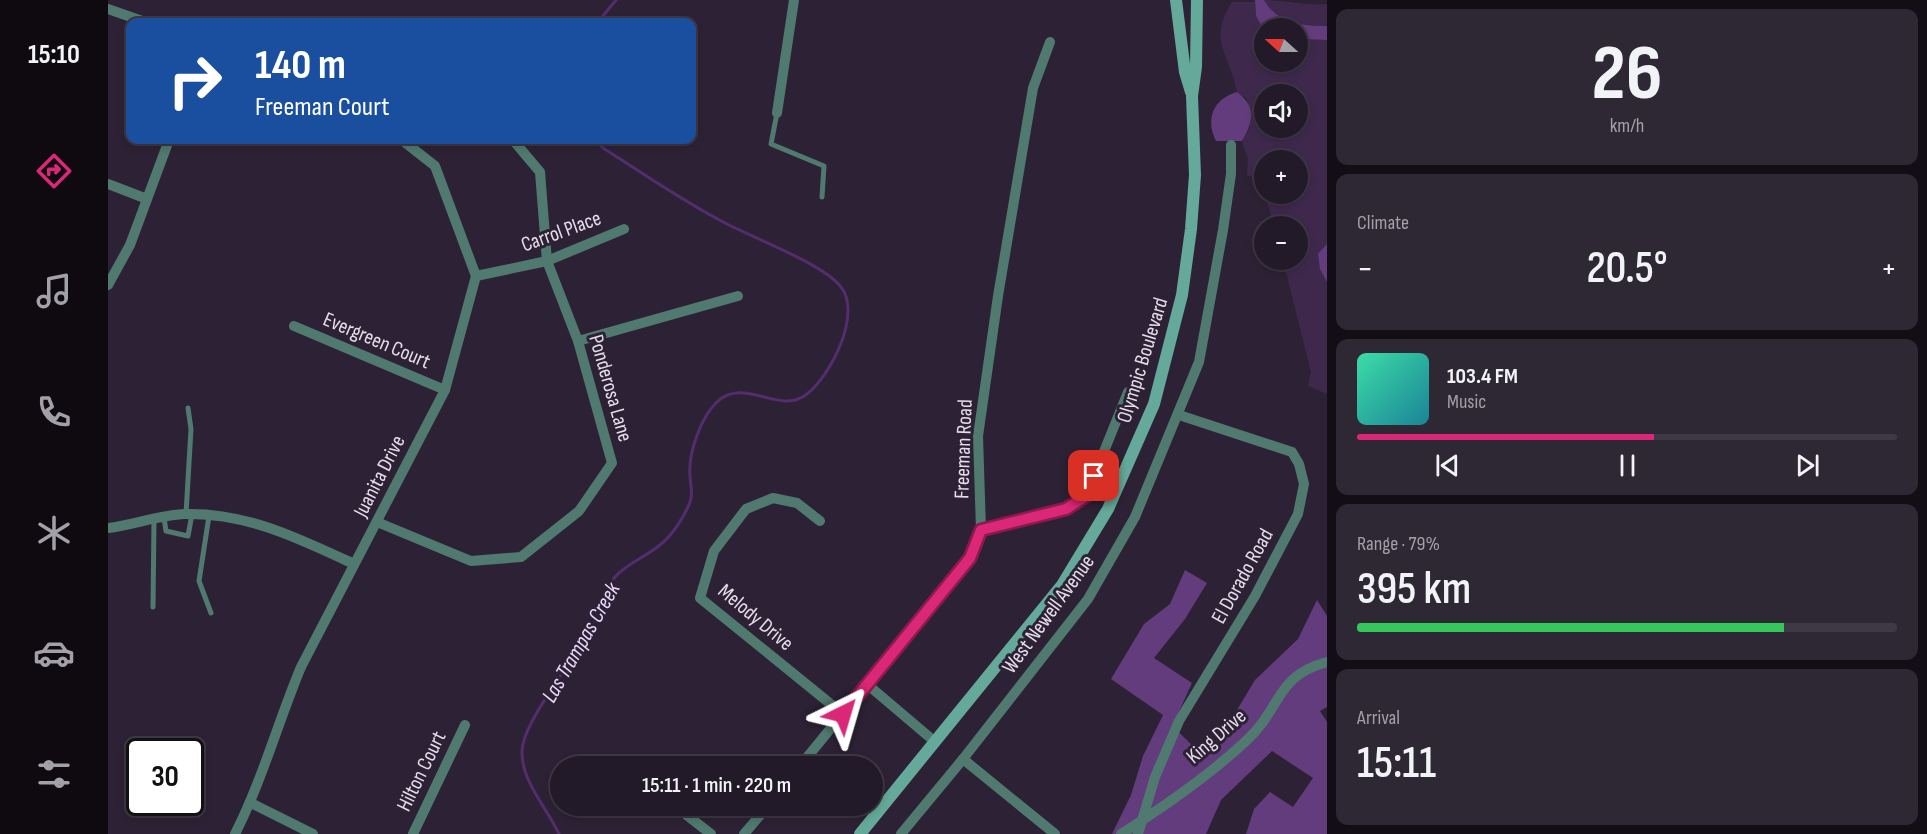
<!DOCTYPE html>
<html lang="en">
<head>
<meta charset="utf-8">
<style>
  body { margin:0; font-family:"Sofia Sans Condensed",sans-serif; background:#2e2734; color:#f1f3f6; height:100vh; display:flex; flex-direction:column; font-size:22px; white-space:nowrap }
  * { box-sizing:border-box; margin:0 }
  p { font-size:20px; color:#a2a1a8 }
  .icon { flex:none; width:33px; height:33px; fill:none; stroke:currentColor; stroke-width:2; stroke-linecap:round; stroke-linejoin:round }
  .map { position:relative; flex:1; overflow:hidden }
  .side { display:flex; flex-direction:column; gap:9px; padding:9px; background:#130e16; width:600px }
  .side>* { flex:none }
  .banner { position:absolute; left:18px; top:18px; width:570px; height:126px; border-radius:12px; box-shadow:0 3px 9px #0003,0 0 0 2px #3f3845; background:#1a4fa0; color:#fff; overflow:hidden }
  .needle { width:39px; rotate:291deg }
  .controls { position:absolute; left:1146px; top:18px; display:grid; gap:12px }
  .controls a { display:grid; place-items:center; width:54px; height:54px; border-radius:50%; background:#221a28; box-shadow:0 3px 9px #0003,0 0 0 2px #3f3845; font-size:30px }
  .speed { position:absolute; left:18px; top:738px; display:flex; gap:12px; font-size:30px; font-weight:700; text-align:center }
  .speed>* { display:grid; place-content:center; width:78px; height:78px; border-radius:50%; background:#221a28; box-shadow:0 3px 9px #0003,0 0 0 2px #3f3845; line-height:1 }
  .speed .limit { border:3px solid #111; border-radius:9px; background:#fff; color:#111 }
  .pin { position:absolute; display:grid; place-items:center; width:51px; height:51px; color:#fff; margin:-26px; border-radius:12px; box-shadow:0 3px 9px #0006 }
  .me { position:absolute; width:66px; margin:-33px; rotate:40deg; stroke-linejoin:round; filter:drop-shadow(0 0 4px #0008) }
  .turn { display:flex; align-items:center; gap:21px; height:126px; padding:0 30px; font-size:27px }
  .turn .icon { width:78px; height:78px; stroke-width:2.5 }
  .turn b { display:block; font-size:42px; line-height:51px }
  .big { font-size:45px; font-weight:600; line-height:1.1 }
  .side .card { flex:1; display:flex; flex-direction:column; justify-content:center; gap:9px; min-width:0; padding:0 21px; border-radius:12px; background:#2e2734 }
  .side .dial { align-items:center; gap:0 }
  .dial b { font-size:78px; line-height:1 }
  .song { display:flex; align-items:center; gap:18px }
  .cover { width:72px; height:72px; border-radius:9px; background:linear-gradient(135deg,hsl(160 70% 55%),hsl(190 70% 35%)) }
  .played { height:6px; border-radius:3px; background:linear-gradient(90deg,#db2777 55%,#3f3845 55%) }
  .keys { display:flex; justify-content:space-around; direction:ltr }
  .heat { display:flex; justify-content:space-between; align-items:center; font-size:33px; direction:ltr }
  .charge { height:9px; border-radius:4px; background:linear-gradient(90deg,#34c759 79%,#3f3845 0) }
  .trip { position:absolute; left:442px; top:756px; width:333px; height:60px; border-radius:30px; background:#221a28; box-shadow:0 3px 9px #0003,0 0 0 2px #3f3845; font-weight:600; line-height:60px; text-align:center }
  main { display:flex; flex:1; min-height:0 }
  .tabs { display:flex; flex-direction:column; width:108px; justify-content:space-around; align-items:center; background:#0e0a10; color:#a2a1a8 }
  .tabs .icon { width:42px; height:42px }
  .tabs .selected { color:#db2777 }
  .tabs b { font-size:27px; color:#f1f3f6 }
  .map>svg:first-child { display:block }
  .green { fill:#3e294d; fill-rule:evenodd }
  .forest { fill:#623c7c }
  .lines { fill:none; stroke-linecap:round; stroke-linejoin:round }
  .stream { stroke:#532d6c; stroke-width:3 }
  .service { stroke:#507a6f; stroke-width:5 }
  .minor { stroke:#507a6f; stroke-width:10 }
  .secondary { stroke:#64a999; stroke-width:12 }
  .route-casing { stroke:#8e194d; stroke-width:15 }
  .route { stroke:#db2777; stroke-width:10 }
  .labels { text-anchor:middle; stroke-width:6; stroke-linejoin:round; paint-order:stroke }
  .street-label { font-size:21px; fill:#e4ddea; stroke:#2d2235 }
  .water-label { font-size:22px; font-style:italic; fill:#ecd7fd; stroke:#2d2235 }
</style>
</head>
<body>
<main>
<nav class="tabs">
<b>15:10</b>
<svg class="icon selected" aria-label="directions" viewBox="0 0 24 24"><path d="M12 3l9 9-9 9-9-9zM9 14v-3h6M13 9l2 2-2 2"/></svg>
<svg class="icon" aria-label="music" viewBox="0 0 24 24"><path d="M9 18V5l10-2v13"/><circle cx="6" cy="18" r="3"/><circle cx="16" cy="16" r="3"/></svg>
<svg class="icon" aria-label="phone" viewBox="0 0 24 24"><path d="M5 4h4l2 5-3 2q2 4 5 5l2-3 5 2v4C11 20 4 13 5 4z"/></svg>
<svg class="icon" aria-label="climate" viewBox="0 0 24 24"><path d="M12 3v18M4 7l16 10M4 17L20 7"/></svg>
<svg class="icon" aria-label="car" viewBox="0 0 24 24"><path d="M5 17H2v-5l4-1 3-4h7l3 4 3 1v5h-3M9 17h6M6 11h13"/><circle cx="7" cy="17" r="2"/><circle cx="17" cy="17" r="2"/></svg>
<svg class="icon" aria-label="filters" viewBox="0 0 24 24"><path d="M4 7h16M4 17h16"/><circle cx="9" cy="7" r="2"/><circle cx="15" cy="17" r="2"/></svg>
</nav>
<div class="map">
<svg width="1219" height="834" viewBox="0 0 1219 834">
  <rect width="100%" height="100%" fill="#2d2235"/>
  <g class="green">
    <path d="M1156 0C1178 0 1198 6 1219 4V26C1194 26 1170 24 1156 0Z"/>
    <path d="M1124 2H1147L1148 16 1156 30V62H1190V39L1219 40V394L1200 386 1203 372 1175 260H1190V226H1166L1157 194H1190V160H1156V190L1153 177 1139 176 1140 159 1134 141 1142 128 1139 99 1129 92C1122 53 1099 42 1124 2ZM1156 94H1190V128H1156Z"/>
  </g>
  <g class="forest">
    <path d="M1147 0H1156C1170 24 1194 26 1219 26V40L1190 39V28L1156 30 1148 16Z"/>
    <path d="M1129 92C1149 107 1145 122 1134 141H1108C1097 119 1105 99 1129 92Z"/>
    <polygon points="1219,244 1219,282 1212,269 1210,254"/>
    <path d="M1077 570 1099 583 1077 619 1046 658 1084 683 1064 727C1077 736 1082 745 1094 754L1114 735 1147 680 1190 639 1209 600 1219 616V707L1212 711 1219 722V834H1138L1146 809 1162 792 1185 807 1205 778 1164 751 1113 800 1098 834H1004L1023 795 1035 756 1055 715 1003 679 1036 624 1062 604Z"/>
  </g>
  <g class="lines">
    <g class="stream">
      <polyline points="490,22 508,0"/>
      <path d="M451 834C439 808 414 782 414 753 413 723 467 660 481 631 490 613 494 593 507 577 518 564 535 558 548 548 561 539 572 523 579 509 586 497 583 489 582 476 580 453 593 417 609 402 636 376 672 416 699 394 723 375 754 314 733 287 717 265 646 238 619 224 576 202 536 174 495 148L487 140"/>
    </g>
    <g class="service">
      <polyline points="669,113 663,144 716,166 714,197"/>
      <polyline points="78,514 83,429 80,408"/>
      <polyline points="101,516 91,581 103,613"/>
      <polyline points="56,518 58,531 80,536 84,514"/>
      <polyline points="45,607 46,520"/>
    </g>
    <g class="minor">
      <polyline points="0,9 37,22"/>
      <polyline points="669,113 686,0"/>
      <polyline points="0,184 39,199"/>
      <polyline points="368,276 439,261 516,229"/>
      <polyline points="0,285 22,245 61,140"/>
      <polyline points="186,326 337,390"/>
      <polyline points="470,341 630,296"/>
      <polyline points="712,521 689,503 665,498 638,509 606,551 592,598 735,714"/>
      <polyline points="269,522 363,561 413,557 471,511 504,463 470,341 439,261 432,172 405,140"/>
      <path d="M0 528C25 525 51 515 77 514 138 512 192 539 246 564"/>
      <polyline points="873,530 958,509 978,496 1020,392"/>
      <polyline points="760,685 826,741"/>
      <polyline points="855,759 947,834"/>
      <polyline points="509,760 517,766"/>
      <polyline points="692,766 862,558 873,530 870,436 890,296 925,88 942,42"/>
      <polyline points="143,803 205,834"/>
      <polyline points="567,806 603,834"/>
      <path d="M127 834C154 781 170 722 193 667L337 390 368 276 327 166 294 140"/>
      <polyline points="305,834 357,725"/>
      <polyline points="636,834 660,806"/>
      <polyline points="793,834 855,759 980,599 1027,517 1091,362 1115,230 1123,174 1123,145"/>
      <path d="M1013 834C1054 808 1104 773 1139 740 1173 709 1168 675 1219 662"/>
      <polyline points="1030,834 1047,777 1071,721 1147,596 1190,514 1196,484 1191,464 1184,452 1071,415"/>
    </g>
    <g class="secondary">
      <polyline points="1068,0 1077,72 1083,92"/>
      <polyline points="752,834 954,585 1000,509 1046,404 1074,295 1083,229 1087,175 1084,96 1088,67 1089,0"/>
    </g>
  </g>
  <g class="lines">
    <g class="route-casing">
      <polyline id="route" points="735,714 862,558 873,530 958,509 978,496 986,476"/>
    </g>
    <use href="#route" class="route"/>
  </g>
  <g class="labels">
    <g class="street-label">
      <text transform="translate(453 231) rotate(-20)" y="7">Carrol Place</text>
      <text transform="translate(269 340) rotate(23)" y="7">Evergreen Court</text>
      <text transform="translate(1034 360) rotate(-73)" y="7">Olympic Boulevard</text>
      <text transform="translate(503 388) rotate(74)" y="7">Ponderosa Lane</text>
      <text transform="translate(855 449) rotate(-88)" y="7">Freeman Road</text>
      <text transform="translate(271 476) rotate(-63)" y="7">Juanita Drive</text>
      <text transform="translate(1134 576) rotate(-61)" y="7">El Dorado Road</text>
      <text transform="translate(940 614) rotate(-54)" y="7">West Newell Avenue</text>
      <text transform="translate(648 617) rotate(40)" y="7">Melody Drive</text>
      <text transform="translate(1108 736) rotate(-41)" y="7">King Drive</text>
      <text transform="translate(313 771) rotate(-64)" y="7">Hilton Court</text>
    </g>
    <g class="water-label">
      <text transform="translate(472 642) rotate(-60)" y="8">Las Trampas Creek</text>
    </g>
  </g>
</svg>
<div class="controls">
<a><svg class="needle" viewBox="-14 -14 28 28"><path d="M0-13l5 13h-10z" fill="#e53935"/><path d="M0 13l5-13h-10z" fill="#a2a1a8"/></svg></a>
<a><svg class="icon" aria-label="sound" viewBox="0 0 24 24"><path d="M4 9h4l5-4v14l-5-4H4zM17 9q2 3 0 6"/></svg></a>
<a>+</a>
<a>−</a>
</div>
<div class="speed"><div class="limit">30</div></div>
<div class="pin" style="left:986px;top:476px;background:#d93025"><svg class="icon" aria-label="arrive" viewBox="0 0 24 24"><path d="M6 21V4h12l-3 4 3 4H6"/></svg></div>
<svg class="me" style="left:735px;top:714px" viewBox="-20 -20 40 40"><path d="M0-17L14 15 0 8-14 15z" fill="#db2777" stroke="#fff" stroke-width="4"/></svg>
<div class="trip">15:11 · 1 min · 220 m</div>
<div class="banner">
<div class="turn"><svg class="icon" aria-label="right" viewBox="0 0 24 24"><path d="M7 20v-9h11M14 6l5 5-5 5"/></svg><div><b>140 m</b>Freeman Court</div></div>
</div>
</div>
<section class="side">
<div class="card dial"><b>26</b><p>km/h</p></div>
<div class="card"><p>Climate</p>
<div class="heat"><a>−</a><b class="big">20.5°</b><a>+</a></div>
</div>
<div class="card">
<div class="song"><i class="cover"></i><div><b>103.4 FM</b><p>Music</p></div></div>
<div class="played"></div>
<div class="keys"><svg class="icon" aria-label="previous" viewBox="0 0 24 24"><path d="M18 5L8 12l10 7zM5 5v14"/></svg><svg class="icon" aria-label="pause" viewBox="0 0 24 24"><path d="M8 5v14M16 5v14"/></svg><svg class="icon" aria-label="next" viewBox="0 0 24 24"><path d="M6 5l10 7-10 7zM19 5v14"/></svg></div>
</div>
<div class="card"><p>Range · 79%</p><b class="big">395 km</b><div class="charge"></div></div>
<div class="card"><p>Arrival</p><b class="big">15:11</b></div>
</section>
</main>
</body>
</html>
